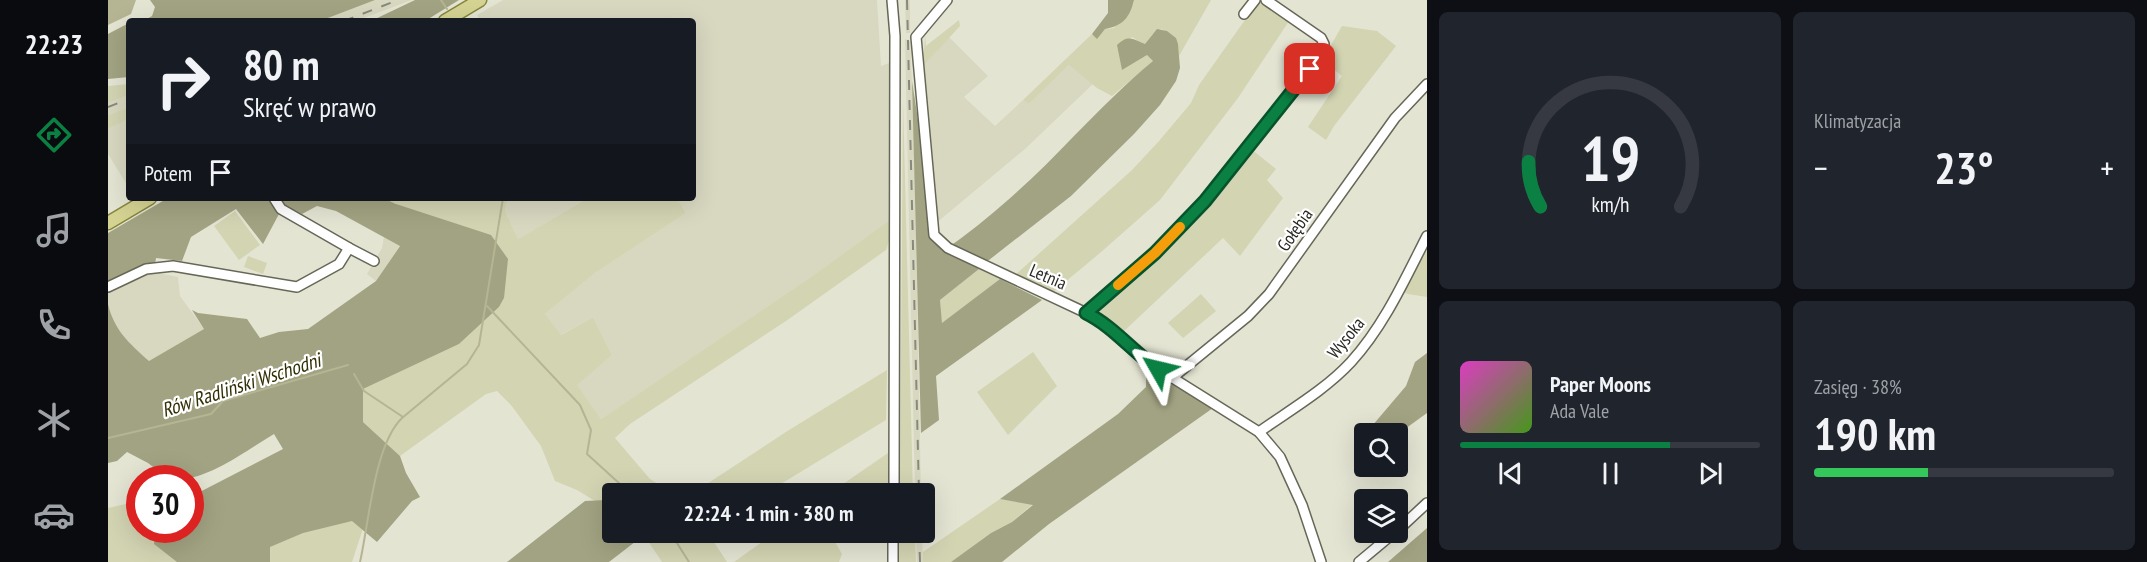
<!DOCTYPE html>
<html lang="pl">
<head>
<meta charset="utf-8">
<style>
  body { margin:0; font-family:"PT Sans Narrow",sans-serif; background:#20242c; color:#f1f3f6; height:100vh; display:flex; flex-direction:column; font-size:22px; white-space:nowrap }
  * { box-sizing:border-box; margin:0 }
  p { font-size:20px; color:#9ea1a6 }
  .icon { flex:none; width:33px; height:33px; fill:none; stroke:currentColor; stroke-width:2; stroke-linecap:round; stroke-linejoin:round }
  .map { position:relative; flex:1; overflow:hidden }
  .side { display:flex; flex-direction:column; gap:12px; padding:12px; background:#0d0f14; width:720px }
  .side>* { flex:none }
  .top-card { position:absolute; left:18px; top:18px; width:570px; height:183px; border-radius:6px; box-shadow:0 6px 24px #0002; background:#171b24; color:#f1f3f6; overflow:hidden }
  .tools { position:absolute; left:1246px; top:423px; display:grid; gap:12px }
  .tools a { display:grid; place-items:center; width:54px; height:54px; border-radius:6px; background:#171b24; box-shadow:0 6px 24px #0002; font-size:30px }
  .speed { position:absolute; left:18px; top:465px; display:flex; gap:12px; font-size:30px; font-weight:700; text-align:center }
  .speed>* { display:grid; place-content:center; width:78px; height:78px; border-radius:50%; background:#171b24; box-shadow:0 6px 24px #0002; line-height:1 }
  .speed .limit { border:9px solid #d22; background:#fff; color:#111 }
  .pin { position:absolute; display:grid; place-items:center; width:51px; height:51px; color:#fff; margin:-26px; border-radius:12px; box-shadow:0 3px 9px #0006 }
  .me { position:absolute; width:66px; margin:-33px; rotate:307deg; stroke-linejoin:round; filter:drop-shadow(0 0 4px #0008) }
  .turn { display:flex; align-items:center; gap:21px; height:126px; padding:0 18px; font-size:27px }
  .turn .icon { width:78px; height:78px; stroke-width:2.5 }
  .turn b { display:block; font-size:42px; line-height:51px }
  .then { display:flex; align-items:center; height:57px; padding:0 18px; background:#0003; gap:12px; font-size:22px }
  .big { font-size:45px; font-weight:600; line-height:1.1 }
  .side .card { flex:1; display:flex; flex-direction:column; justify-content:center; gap:9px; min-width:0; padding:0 21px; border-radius:9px; background:#20242c }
  .side .dial { align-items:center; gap:0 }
  .dial svg { height:156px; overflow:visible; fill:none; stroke:#363941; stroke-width:7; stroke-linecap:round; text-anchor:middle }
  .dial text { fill:#f1f3f6; stroke:none }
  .song { display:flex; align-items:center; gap:18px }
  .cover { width:72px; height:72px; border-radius:9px; background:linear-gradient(135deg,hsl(310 70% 55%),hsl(100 70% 35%)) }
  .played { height:6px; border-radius:3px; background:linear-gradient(90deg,#0b8043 70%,#363941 70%) }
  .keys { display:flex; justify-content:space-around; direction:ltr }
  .heat { display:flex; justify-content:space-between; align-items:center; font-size:33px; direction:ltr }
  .charge { height:9px; border-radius:4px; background:linear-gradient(90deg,#34c759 38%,#363941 0) }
  .side .tiles { flex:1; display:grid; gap:12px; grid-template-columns:repeat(2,1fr) }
  .trip { position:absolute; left:494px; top:483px; width:333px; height:60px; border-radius:6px; background:#171b24; box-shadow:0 6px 24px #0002; font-weight:600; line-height:60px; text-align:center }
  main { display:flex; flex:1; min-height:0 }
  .menu { display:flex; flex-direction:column; width:108px; justify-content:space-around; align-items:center; background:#090b0e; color:#9ea1a6 }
  .menu .icon { width:42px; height:42px }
  .menu .active { color:#0b8043 }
  .menu b { font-size:27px; color:#f1f3f6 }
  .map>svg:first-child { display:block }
  .built { fill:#d8d8c1 }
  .green { fill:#d3d4b2 }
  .forest { fill:#a2a382 }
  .water { fill:#b5b594 }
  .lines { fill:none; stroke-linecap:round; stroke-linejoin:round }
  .stream { stroke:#b5b594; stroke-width:2 }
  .minor-casing { stroke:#676758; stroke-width:12 }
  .major-casing { stroke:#86853b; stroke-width:15 }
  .minor { stroke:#fff; stroke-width:9 }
  .major { stroke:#d5d392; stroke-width:12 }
  .rail { stroke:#88897d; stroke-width:2; stroke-dasharray:10 10; stroke-linecap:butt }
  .route-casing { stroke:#07532c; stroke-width:15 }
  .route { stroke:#0b8043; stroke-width:10 }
  .slow { stroke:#f59e0b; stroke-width:10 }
  .labels { text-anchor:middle; stroke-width:4.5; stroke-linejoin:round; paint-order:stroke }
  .street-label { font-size:18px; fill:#282922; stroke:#fff }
  .water-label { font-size:20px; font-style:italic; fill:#312f04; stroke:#fff }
</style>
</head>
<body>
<main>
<nav class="menu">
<b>22:23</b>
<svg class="icon active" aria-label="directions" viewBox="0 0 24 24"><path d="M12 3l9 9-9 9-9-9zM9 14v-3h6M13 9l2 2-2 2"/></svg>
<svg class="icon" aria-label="music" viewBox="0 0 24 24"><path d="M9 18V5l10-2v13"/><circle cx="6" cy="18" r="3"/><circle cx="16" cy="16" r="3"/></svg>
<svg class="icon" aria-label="phone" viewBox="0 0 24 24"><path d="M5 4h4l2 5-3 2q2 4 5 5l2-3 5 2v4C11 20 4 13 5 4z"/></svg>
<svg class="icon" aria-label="climate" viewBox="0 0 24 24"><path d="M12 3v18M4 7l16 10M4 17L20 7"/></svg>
<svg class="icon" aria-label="car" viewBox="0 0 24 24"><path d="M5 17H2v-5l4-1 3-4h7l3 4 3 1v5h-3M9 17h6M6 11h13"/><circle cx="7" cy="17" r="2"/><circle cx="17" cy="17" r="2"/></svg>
</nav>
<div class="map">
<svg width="1319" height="562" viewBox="0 0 1319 562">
  <rect width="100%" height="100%" fill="#e4e4d3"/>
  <g class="built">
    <polygon points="267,0 304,0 248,21 212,21"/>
    <polygon points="395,0 769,0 773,66 781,63 784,173 783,219 700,279 493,419 468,384 504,355 485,317 452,335 437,314 487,273 578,213 569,198 585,198 585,21 372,21 369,15"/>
    <polygon points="797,0 802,0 802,33 798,33"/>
    <polygon points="841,37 880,76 856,97 887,126 915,100 921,104 961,65 985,84 917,149 827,224 817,112 815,66"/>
    <polygon points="797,39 802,41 806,127 813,494 807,493"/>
    <polygon points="21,95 21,107 0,115 0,103"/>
    <polygon points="21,119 21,188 0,154 0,129"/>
    <polygon points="400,198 480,198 410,239 397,211"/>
    <polygon points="276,236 292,245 268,281 259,274 274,248"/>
    <polygon points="46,272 70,277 72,296 96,329 41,361 21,343 4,321 0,304 0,292 38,273"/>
    <polygon points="808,533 814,533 815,562 809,562"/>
  </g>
  <g class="green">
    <path d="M1026 0H1103L1071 56C1070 42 1067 34 1053 29L1044 35 1037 45 1024 37 1013 59 1014 70 1039 55 1045 61 1004 96 989 88 961 65 921 104 915 100 984 34 989 38 997 29 1006 28 1025 5Z"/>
    <polygon points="1151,0 1181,21 1130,98 1052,200 992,253 945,292 905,277 1024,170 1051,141 1083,103 1091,85"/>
    <polygon points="851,20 852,26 815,66 817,35 818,46"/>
    <polygon points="1234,26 1269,31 1288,46 1226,126 1218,140 1200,127 1234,76 1213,59 1218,42 1223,45"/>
    <polygon points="21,84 21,95 0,103 0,86"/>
    <polygon points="795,100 805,494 792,493"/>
    <polygon points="21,107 21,119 0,129 0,115"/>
    <polygon points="1143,149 1168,169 1159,180 1175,198 1132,256 1115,238 1014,333 1001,322 984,311"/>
    <polygon points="275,198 400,198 397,211 410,239 480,198 569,198 578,213 487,273 437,314 453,335 485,317 504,355 469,385 493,419 700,279 783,219 783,235 778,250 678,321 522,424 507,438 542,479 565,493 504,494 504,524 497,524 498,501 487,501 469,490 447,481 433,446 403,405 389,391 378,394 292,456 255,422 255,389 351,344 391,307 396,298 288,204"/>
    <polygon points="127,211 152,245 131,260 106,226"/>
    <polygon points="1319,242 1319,297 1300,294 1293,291"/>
    <polygon points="140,256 159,263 155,274 136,267"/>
    <polygon points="871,269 892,279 834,324 832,300"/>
    <polygon points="1093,294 1108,311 1075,338 1060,323"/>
    <polygon points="925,352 949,386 900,435 869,392"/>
    <polygon points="779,370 778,420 658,493 585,493 681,430"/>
    <polygon points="780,453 781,493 722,493"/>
    <polygon points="892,499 925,504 904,522 883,533 843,562 815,562 815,552"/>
    <polygon points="31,501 32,530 55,530 101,562 0,562 0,508"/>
    <polygon points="254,509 257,522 244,562 156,562 157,536"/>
    <polygon points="668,532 727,533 723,535 734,554 731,562 626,562"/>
    <polygon points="530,533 600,533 619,562 554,562 536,535"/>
    <polygon points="791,533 807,533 808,562 791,562"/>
  </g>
  <g class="forest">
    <polygon points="42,0 267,0 212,21 35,21 44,16 47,7"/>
    <polygon points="307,0 351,0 317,21 263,21"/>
    <path d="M1000 0H1026C1022 17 1015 26 997 29L989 39 984 34 1000 13Z"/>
    <polygon points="19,24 21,24 21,77 0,79 0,34"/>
    <path d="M1049 29 1059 31 1068 38 1070 44 1072 68 1068 81 1052 105 1026 134 963 196 881 260 876 262 845 244C886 215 930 174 965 137 991 111 1016 85 1045 61L1039 55 1014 70 1009 45C1020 34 1025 39 1037 44Z"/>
    <polygon points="804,81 817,166 822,233 831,246 871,269 832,300 834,323 892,279 934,300 828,376 831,420 813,433"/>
    <path d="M60 198H275L288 204 383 235 400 259 396 298 391 307 351 344 255 389V422L292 456 298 473 312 497 304 501 269 542 244 521 195 533 162 547V562H69L46 544 47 530H82L85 520 84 496 175 449 166 434C140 449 89 489 59 477 52 474 46 467 40 463 33 459 26 456 19 452L9 461 0 463V304C6 330 21 343 41 361L96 329 84 310 90 313 139 319 152 338 171 332 200 329 268 281 292 246 228 211 209 206 194 214 179 207 171 214 155 244 128 209 83 237 74 261 48 258 46 272 38 273 0 292V233Z"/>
    <polygon points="1319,353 1319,413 1290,434 1269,433 1264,426 1298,386 1307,362"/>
    <polygon points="1038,367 1105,408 941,524 894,562 843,562 883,533 904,522 925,505 892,499 1010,414 1038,387"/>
    <polygon points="498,500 497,523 504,524 504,532 530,533 536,535 501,562 399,562 477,501"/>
    <polygon points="1319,528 1319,562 1280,562"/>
  </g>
  <polygon class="water" points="0,0 28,0 23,14 0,25"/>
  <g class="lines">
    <g class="stream">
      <polyline points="333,0 339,9"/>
      <polyline points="379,306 472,405 483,430 479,454 523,494"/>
      <polyline points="246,374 256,391 295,417"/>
      <polyline points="0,438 103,414 115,401 240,365"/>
      <polyline points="562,532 581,562"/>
      <path d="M252 562C261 523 266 445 294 418L359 364 371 345 395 198"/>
    </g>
    <g class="minor-casing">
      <g id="minor">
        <polyline points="784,0 787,36 786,494"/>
        <polyline points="839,0 808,37 826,235 840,248 989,318 1036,360 1151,432 1172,457 1194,505 1213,562"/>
        <polyline points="1136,14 1147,0"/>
        <polyline points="241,248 266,261"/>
        <polyline points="0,287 38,269 65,266 189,287 231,264 241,248 173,209 166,198"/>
        <polyline points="978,313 1047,253 1097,201 1214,55 1216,44 1213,38 1158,0"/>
        <polyline points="1064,378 1140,316 1161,294 1287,118 1319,84"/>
        <path d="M1151 432C1182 410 1217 390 1243 362 1276 326 1297 279 1319 236"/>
        <polyline points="1290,530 1319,503"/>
        <polyline points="785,562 785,532"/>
        <polyline points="1251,562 1287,532"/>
      </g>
    </g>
    <g class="major-casing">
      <g id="major">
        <polyline points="337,21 372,0"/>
        <polyline points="0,223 42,198"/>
      </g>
    </g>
    <use href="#minor" class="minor"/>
    <use href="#major" class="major"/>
    <g class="rail">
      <polyline points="799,0 811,494"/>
      <polyline points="236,21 290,0"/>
      <polyline points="0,107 21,99"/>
      <polyline points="811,532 812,562"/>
    </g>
  </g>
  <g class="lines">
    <g class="route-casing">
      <path id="route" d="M1050 369C1025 352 1005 326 978 313L1047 253 1097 201 1202 69"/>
    </g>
    <use href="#route" class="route"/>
    <polyline class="slow" points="1010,285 1047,253 1072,227"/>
  </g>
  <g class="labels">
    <g class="street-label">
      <text transform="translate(1187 230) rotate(-55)" y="6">Gołębia</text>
      <text transform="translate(940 277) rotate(23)" y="6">Letnia</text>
      <text transform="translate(1238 338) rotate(-51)" y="6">Wysoka</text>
    </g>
    <g class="water-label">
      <text transform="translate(133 385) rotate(-18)" y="7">Rów Radliński Wschodni</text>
    </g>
  </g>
</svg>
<div class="tools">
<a><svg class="icon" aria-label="search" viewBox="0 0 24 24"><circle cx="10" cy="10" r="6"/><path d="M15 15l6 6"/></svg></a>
<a><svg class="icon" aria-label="layers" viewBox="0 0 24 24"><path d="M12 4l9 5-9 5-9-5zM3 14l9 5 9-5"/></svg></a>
</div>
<div class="speed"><div class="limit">30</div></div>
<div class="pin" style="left:1202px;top:69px;background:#d93025"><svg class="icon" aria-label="arrive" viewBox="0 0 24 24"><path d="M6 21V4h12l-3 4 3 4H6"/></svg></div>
<svg class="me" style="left:1050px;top:369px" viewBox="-20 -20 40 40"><path d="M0-17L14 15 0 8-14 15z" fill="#0b8043" stroke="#fff" stroke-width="4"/></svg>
<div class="trip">22:24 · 1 min · 380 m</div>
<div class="top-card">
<div class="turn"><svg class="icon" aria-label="right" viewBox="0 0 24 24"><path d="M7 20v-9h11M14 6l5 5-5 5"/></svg><div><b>80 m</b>Skręć w prawo</div></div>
<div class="then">Potem<svg class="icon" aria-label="arrive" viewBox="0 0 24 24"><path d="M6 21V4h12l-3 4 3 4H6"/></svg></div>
</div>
</div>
<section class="side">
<div class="tiles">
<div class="card dial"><svg viewBox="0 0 100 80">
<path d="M14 69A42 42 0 1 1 86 69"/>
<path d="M14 69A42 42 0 0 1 8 46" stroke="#0b8043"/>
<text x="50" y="56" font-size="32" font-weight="700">19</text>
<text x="50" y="72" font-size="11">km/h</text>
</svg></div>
<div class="card"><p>Klimatyzacja</p>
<div class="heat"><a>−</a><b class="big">23°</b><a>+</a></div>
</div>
<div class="card">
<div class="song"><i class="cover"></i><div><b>Paper Moons</b><p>Ada Vale</p></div></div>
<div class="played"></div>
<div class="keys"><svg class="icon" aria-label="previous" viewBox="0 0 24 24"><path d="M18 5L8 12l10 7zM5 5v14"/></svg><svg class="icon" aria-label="pause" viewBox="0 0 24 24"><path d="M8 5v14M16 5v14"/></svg><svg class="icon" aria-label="next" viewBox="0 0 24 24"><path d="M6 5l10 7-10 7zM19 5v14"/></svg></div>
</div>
<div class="card"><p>Zasięg · 38%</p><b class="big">190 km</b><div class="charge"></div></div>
</div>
</section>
</main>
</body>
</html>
